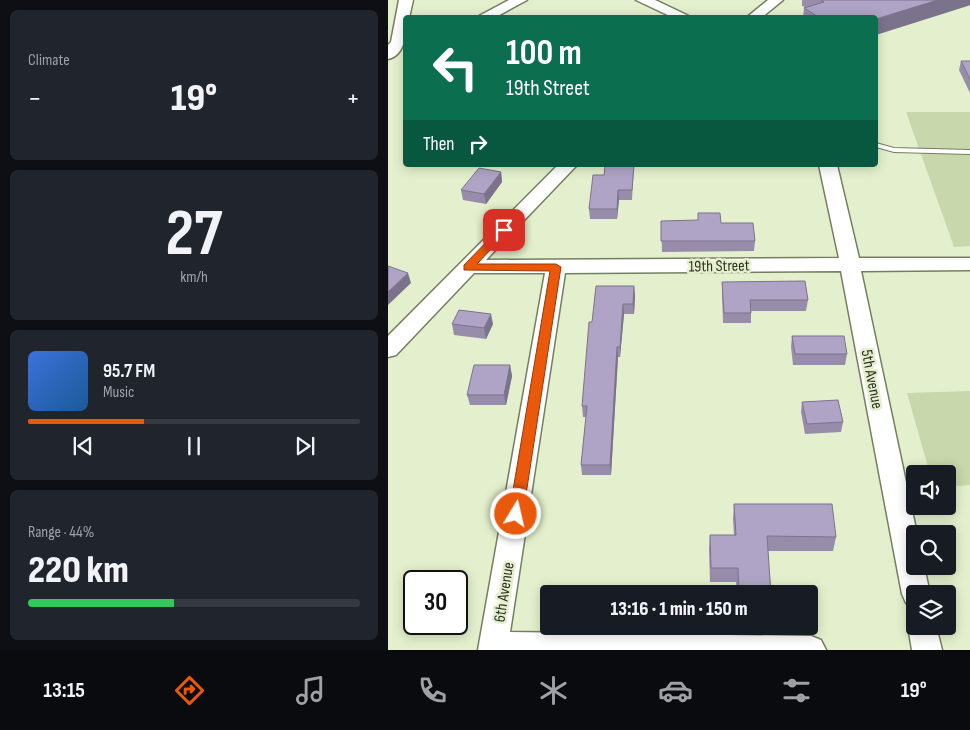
<!DOCTYPE html>
<html lang="en">
<head>
<meta charset="utf-8">
<style>
  body { margin:0; font-family:"Sofia Sans Condensed",sans-serif; background:#20242c; color:#f1f3f6; height:100vh; display:flex; flex-direction:column; font-size:19px; white-space:nowrap }
  * { box-sizing:border-box; margin:0 }
  p { font-size:16px; color:#9ea1a6 }
  .icon { flex:none; width:28px; height:28px; fill:none; stroke:currentColor; stroke-width:2; stroke-linecap:round; stroke-linejoin:round }
  .map { position:relative; flex:1; overflow:hidden }
  .details { display:flex; flex-direction:column; gap:10px; padding:10px; background:#0d0f14; width:388px }
  .details>* { flex:none }
  .banner { position:absolute; left:15px; top:15px; width:475px; height:152px; border-radius:5px; box-shadow:0 2px 12px #0003; background:#0b6e4f; color:#fff; overflow:hidden }
  .controls { position:absolute; left:518px; top:465px; display:grid; gap:10px }
  .controls a { display:grid; place-items:center; width:50px; height:50px; border-radius:5px; background:#171b24; box-shadow:0 2px 12px #0003; font-size:25px }
  .speed { position:absolute; left:15px; top:570px; display:flex; gap:10px; font-size:25px; font-weight:700; text-align:center }
  .speed>* { display:grid; place-content:center; width:65px; height:65px; border-radius:50%; background:#171b24; box-shadow:0 2px 12px #0003; line-height:1 }
  .speed .limit { border:2px solid #111; border-radius:8px; background:#fff; color:#111 }
  .pin { position:absolute; display:grid; place-items:center; width:42px; height:42px; color:#fff; margin:-21px; border-radius:10px; box-shadow:0 2px 8px #0006 }
  .me { position:absolute; width:55px; margin:-28px; rotate:9deg; stroke-linejoin:round; filter:drop-shadow(0 0 4px #0008) }
  .turn { display:flex; align-items:center; gap:18px; height:105px; padding:0 20px; font-size:22px }
  .turn .icon { width:65px; height:65px; stroke-width:2.5 }
  .turn b { display:block; font-size:35px; line-height:42px }
  .then { display:flex; align-items:center; height:48px; padding:0 20px; background:#0003; gap:10px; font-size:19px }
  .big { font-size:38px; font-weight:800; line-height:1.1 }
  .details .widget { flex:1; display:flex; flex-direction:column; justify-content:center; gap:8px; min-width:0; padding:0 18px; border-radius:8px; background:#20242c }
  .details .dial { align-items:center; gap:0 }
  .dial b { font-size:65px; line-height:1 }
  .song { display:flex; align-items:center; gap:15px }
  .cover { width:60px; height:60px; border-radius:8px; background:linear-gradient(135deg,hsl(220 70% 55%),hsl(210 70% 35%)) }
  .played { height:5px; border-radius:2px; background:linear-gradient(90deg,#ea580c 35%,#363941 35%) }
  .keys { display:flex; justify-content:space-around; direction:ltr }
  .heat { display:flex; justify-content:space-between; align-items:center; font-size:28px; direction:ltr }
  .charge { height:8px; border-radius:4px; background:linear-gradient(90deg,#34c759 44%,#363941 0) }
  .trip { position:absolute; left:152px; top:585px; width:278px; height:50px; border-radius:5px; background:#171b24; box-shadow:0 2px 12px #0003; font-weight:800; line-height:50px; text-align:center }
  .tabs { display:flex; height:80px; justify-content:space-around; align-items:center; background:#090b0e; color:#9ea1a6 }
  .tabs .icon { width:35px; height:35px }
  .tabs .current { color:#ea580c }
  .tabs b { font-size:22px; color:#f1f3f6 }
  main { display:flex; flex:1; min-height:0 }
  .map>svg:first-child { display:block }
  .green { fill:#c9d7ac }
  .lines { fill:none; stroke-linecap:round; stroke-linejoin:round }
  .lane-casing { stroke:#747f5f; stroke-width:2 }
  .street-casing { stroke:#747f5f; stroke-width:3 }
  .lane { fill:#fff; fill-rule:evenodd }
  .street { fill:#fff; fill-rule:evenodd }
  .wall { fill:#978daa }
  .shaded-wall { fill:#7b738b }
  .building { fill:#b0a4c6; stroke:#7b738b }
  .route { fill:#ea580c; stroke:#983908 }
  .labels { text-anchor:middle; stroke-width:5; stroke-linejoin:round; paint-order:stroke }
  .street-label { font-size:16px; fill:#2d3124; stroke:#e4f0cd }
</style>
</head>
<body>
<main>
<section class="details">
<div class="widget"><p>Climate</p>
<div class="heat"><a>−</a><b class="big">19°</b><a>+</a></div>
</div>
<div class="widget dial"><b>27</b><p>km/h</p></div>
<div class="widget">
<div class="song"><i class="cover"></i><div><b>95.7 FM</b><p>Music</p></div></div>
<div class="played"></div>
<div class="keys"><svg class="icon" aria-label="previous" viewBox="0 0 24 24"><path d="M18 5L8 12l10 7zM5 5v14"/></svg><svg class="icon" aria-label="pause" viewBox="0 0 24 24"><path d="M8 5v14M16 5v14"/></svg><svg class="icon" aria-label="next" viewBox="0 0 24 24"><path d="M6 5l10 7-10 7zM19 5v14"/></svg></div>
</div>
<div class="widget"><p>Range · 44%</p><b class="big">220 km</b><div class="charge"></div></div>
</section>
<div class="map">
<svg width="583" height="650" viewBox="0 0 583 650">
  <rect width="100%" height="100%" fill="#e4f0cd"/>
  <g class="green">
    <polygon points="518,112 582,112 582,246 566,247"/>
    <polygon points="582,391 582,485 559,487 559,474 542,474 519,393"/>
  </g>
  <g class="lines">
    <g class="lane-casing">
      <polygon id="lane" points="488,143 506,148 583,150 583,154 506,152 488,147"/>
    </g>
    <g class="street-casing">
      <g id="street">
        <path d="M11 0H25L21 18H18C18 32 18 55 0 59V45L3 42Z"/>
        <polygon points="121,0 139,0 106,18 91,16"/>
        <polygon points="248,0 267,0 305,18 286,18"/>
        <polygon points="380,0 395,0 373,18 358,18"/>
        <polygon points="170,165 189,165 98,260 451,258 431,165 449,165 471,258 583,258 583,270 473,271 529,534 526,534 526,566 536,566 542,594 526,594 526,606 518,603 514,594 453,271 177,273 122,632 423,636 433,640 438,650 90,650 157,273 86,273 8,355 0,357 0,336"/>
        <polygon points="524,616 526,616 526,626 548,626 554,650 524,650 520,626"/>
      </g>
    </g>
    <use href="#lane" class="lane"/>
    <use href="#street" class="street"/>
  </g>
  <g class="wall">
    <polygon points="414,0 583,0 488,18 415,18 416,8 417,7 414,6"/>
    <polygon points="573,61 583,61 583,95 571,70"/>
    <polygon points="217,165 246,165 244,200 231,200 229,219 202,219 201,209 216,175"/>
    <polygon points="113,172 114,182 98,204 75,200 73,190"/>
    <polygon points="273,221 333,223 367,241 366,251 274,252"/>
    <polygon points="334,282 420,300 418,311 363,311 363,323 335,323 334,292"/>
    <polygon points="246,286 247,297 246,314 236,314 232,357 230,357 223,475 194,475 193,465 198,417 195,417 194,406 204,322"/>
    <polygon points="64,324 105,324 98,339 66,335"/>
    <polygon points="404,336 459,354 457,365 405,365 403,347"/>
    <polygon points="122,365 124,376 118,405 82,405 79,395"/>
    <polygon points="414,402 455,422 453,432 417,434 413,412"/>
    <polygon points="346,504 448,537 445,551 380,551 383,594 349,594 348,582 322,582 321,549 322,535 346,535 345,519"/>
  </g>
  <g class="shaded-wall">
    <polygon points="550,0 583,0 583,5 488,35 488,19"/>
    <polygon points="113,172 114,182 98,204 96,194"/>
    <polygon points="230,190 231,200 229,219 229,209"/>
    <polygon points="20,273 23,283 0,305 0,292"/>
    <polygon points="246,286 247,297 246,314 245,304"/>
    <polygon points="235,304 236,314 232,357 232,347"/>
    <polygon points="103,314 105,324 98,339 96,328"/>
    <polygon points="229,347 230,357 223,475 222,465"/>
    <polygon points="122,365 124,376 118,405 116,395"/>
  </g>
  <g class="building">
    <polygon points="433,0 550,0 488,19 488,18 432,18 416,8 436,2"/>
    <polygon points="573,61 583,61 583,81"/>
    <polygon points="217,165 246,165 244,190 230,190 229,209 201,209 205,175 216,175"/>
    <polygon points="91,168 113,172 96,194 73,190"/>
    <polygon points="310,213 332,213 333,223 365,223 367,241 273,241 273,221 310,220"/>
    <polygon points="0,266 20,273 0,292"/>
    <polygon points="417,281 420,300 362,300 363,313 336,313 334,282"/>
    <polygon points="208,286 246,286 245,304 235,304 232,347 229,347 222,465 193,465 199,406 194,406 201,322 204,322"/>
    <polygon points="71,310 103,314 96,328 64,324"/>
    <polygon points="404,336 456,336 459,354 407,354"/>
    <polygon points="86,365 122,365 116,395 79,395"/>
    <polygon points="450,400 455,422 419,424 414,402"/>
    <polygon points="346,504 444,504 448,537 379,536 383,594 351,594 350,568 323,568 322,535 348,535"/>
  </g>
  <polygon class="route" points="116,227 119,228 119,232 89,264 168,264 173,267 135,514 133,518 123,518 121,514 162,271 76,270 76,265 112,228"/>
  <g class="labels">
    <g class="street-label">
      <text transform="translate(331 265) rotate(-1)" y="6">19th Street</text>
      <text transform="translate(485 379) rotate(79)" y="6">5th Avenue</text>
      <text transform="translate(115 592) rotate(-81)" y="6">6th Avenue</text>
    </g>
  </g>
</svg>
<div class="controls">
<a><svg class="icon" aria-label="sound" viewBox="0 0 24 24"><path d="M4 9h4l5-4v14l-5-4H4zM17 9q2 3 0 6"/></svg></a>
<a><svg class="icon" aria-label="search" viewBox="0 0 24 24"><circle cx="10" cy="10" r="6"/><path d="M15 15l6 6"/></svg></a>
<a><svg class="icon" aria-label="layers" viewBox="0 0 24 24"><path d="M12 4l9 5-9 5-9-5zM3 14l9 5 9-5"/></svg></a>
</div>
<div class="speed"><div class="limit">30</div></div>
<div class="pin" style="left:116px;top:230px;background:#d93025"><svg class="icon" aria-label="arrive" viewBox="0 0 24 24"><path d="M6 21V4h12l-3 4 3 4H6"/></svg></div>
<svg class="me" style="left:128px;top:514px" viewBox="-20 -20 40 40"><circle r="17" fill="#ea580c" stroke="#fff" stroke-width="3"/><path d="M0-11L8 9 0 5-8 9z" fill="#fff"/></svg>
<div class="trip">13:16 · 1 min · 150 m</div>
<div class="banner">
<div class="turn"><svg class="icon" aria-label="left" viewBox="0 0 24 24"><path d="M17 20v-9H6M10 6l-5 5 5 5"/></svg><div><b>100 m</b>19th Street</div></div>
<div class="then">Then<svg class="icon" aria-label="right" viewBox="0 0 24 24"><path d="M7 20v-9h11M14 6l5 5-5 5"/></svg></div>
</div>
</div>
</main>
<nav class="tabs">
<b>13:15</b>
<svg class="icon current" aria-label="directions" viewBox="0 0 24 24"><path d="M12 3l9 9-9 9-9-9zM9 14v-3h6M13 9l2 2-2 2"/></svg>
<svg class="icon" aria-label="music" viewBox="0 0 24 24"><path d="M9 18V5l10-2v13"/><circle cx="6" cy="18" r="3"/><circle cx="16" cy="16" r="3"/></svg>
<svg class="icon" aria-label="phone" viewBox="0 0 24 24"><path d="M5 4h4l2 5-3 2q2 4 5 5l2-3 5 2v4C11 20 4 13 5 4z"/></svg>
<svg class="icon" aria-label="climate" viewBox="0 0 24 24"><path d="M12 3v18M4 7l16 10M4 17L20 7"/></svg>
<svg class="icon" aria-label="car" viewBox="0 0 24 24"><path d="M5 17H2v-5l4-1 3-4h7l3 4 3 1v5h-3M9 17h6M6 11h13"/><circle cx="7" cy="17" r="2"/><circle cx="17" cy="17" r="2"/></svg>
<svg class="icon" aria-label="filters" viewBox="0 0 24 24"><path d="M4 7h16M4 17h16"/><circle cx="9" cy="7" r="2"/><circle cx="15" cy="17" r="2"/></svg>
<b>19°</b>
</nav>
</body>
</html>
